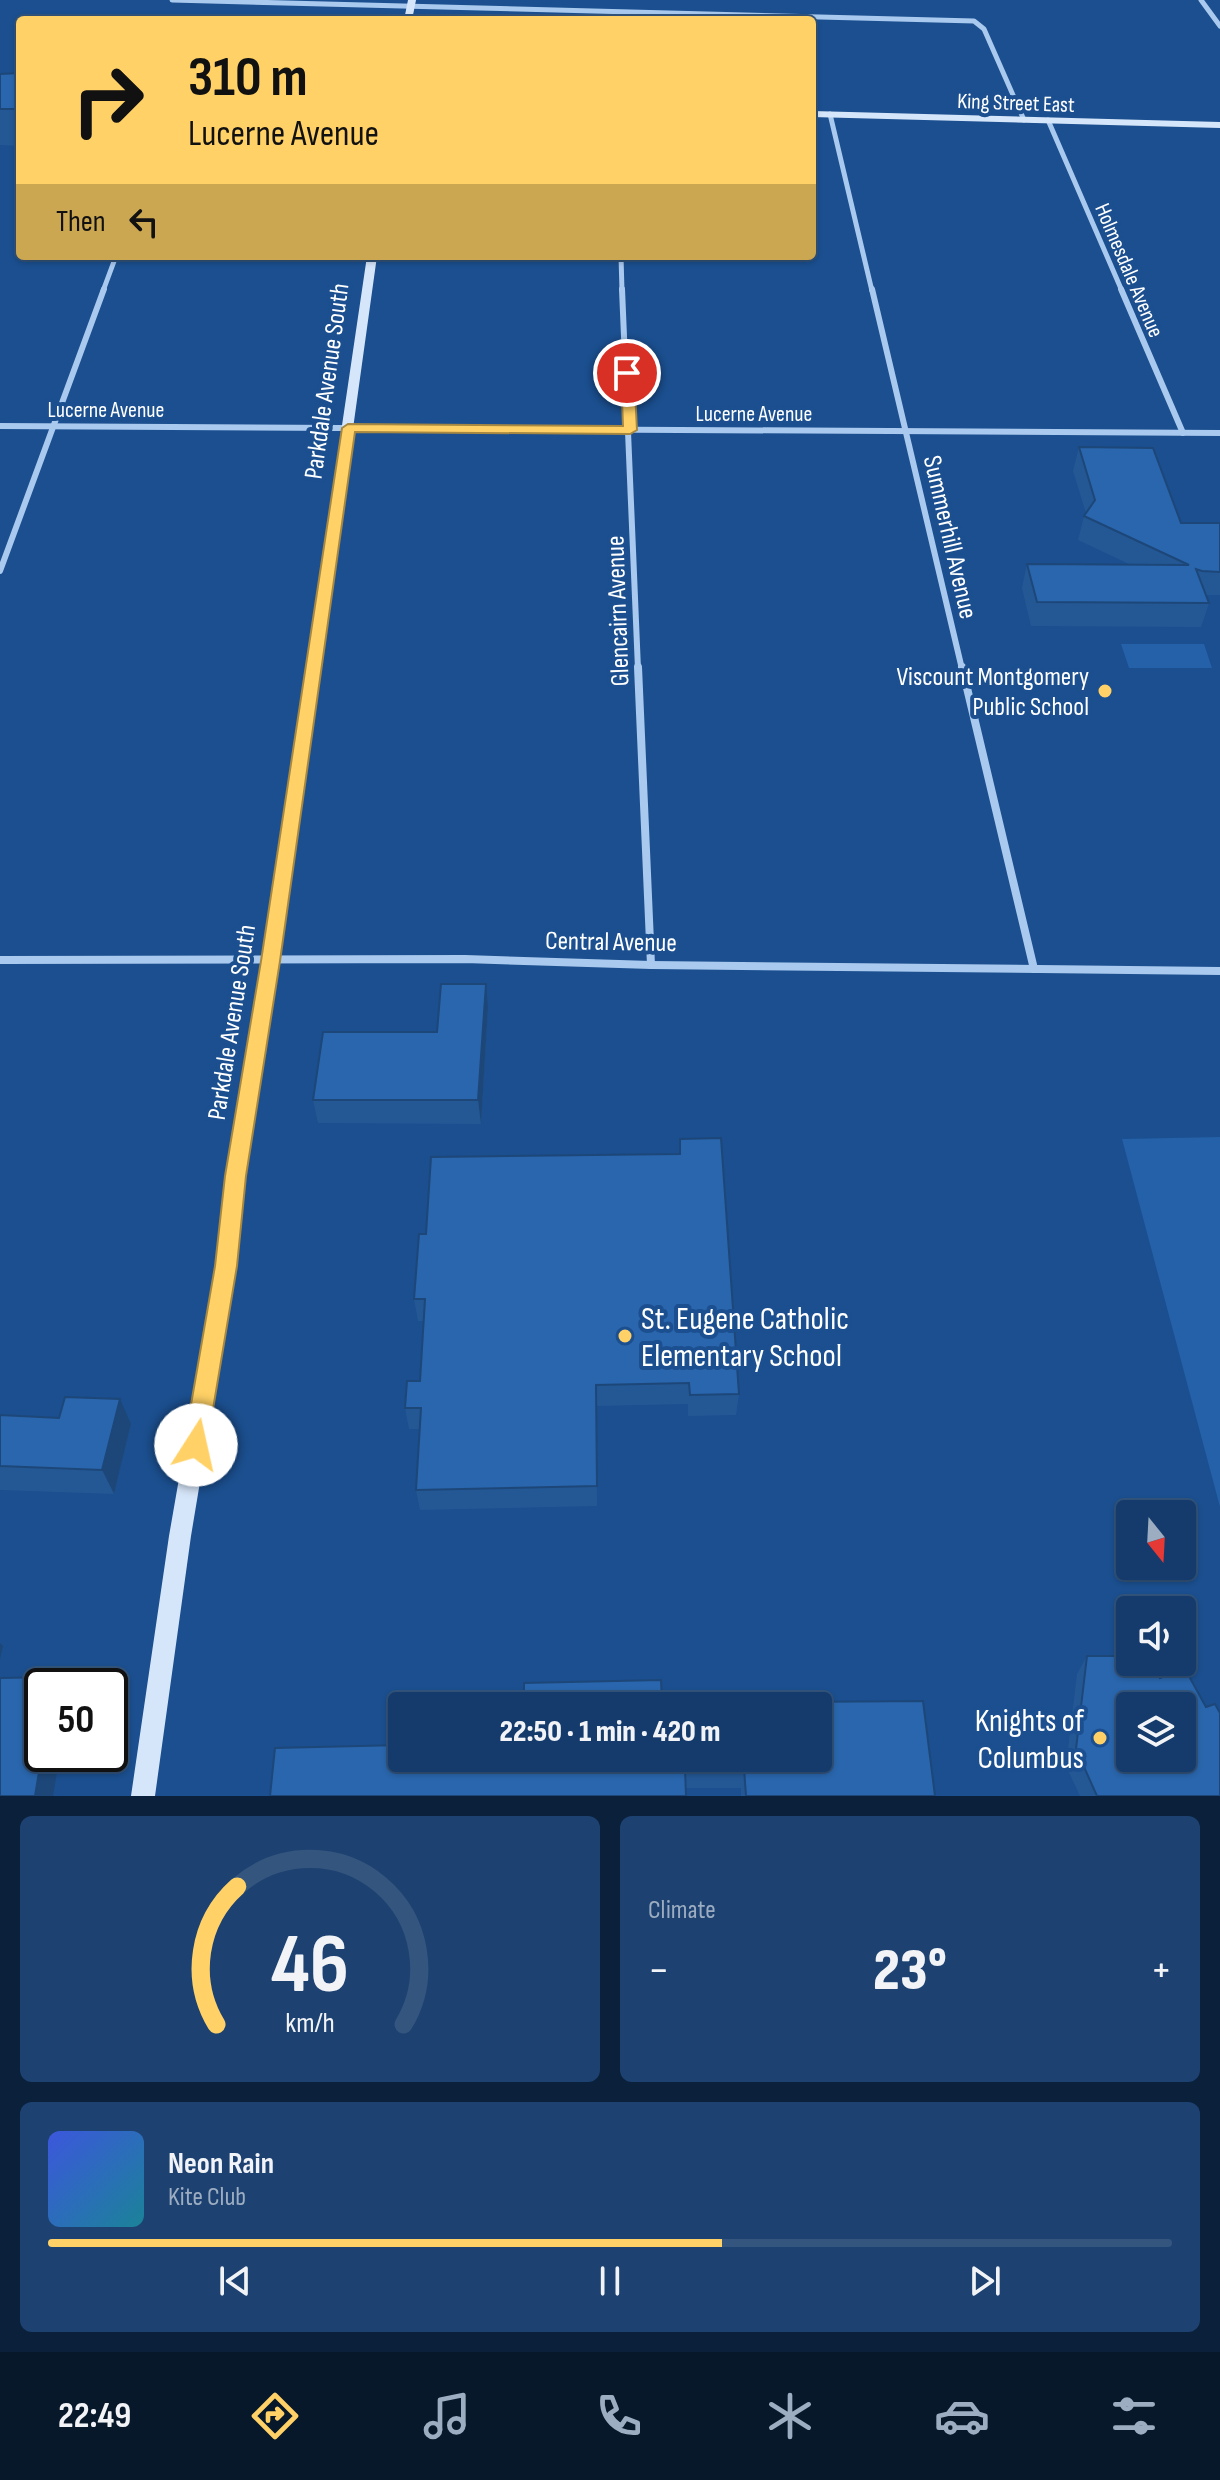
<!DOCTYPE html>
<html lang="en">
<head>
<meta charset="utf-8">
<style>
  body { margin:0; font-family:"Sofia Sans Condensed",sans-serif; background:#1d4271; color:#f1f3f6; height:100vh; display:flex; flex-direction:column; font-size:30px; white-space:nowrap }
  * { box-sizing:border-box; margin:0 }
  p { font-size:26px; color:#9dadc1 }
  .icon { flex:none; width:44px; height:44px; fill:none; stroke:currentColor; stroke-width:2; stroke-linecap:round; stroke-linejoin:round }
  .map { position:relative; height:1796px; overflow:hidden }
  .side { display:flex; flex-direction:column; gap:20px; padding:20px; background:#0b203b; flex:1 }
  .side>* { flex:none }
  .top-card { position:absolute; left:16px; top:16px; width:800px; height:244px; border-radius:8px; box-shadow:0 2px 6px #0004,0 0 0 2px #33557e; background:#ffd166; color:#111; overflow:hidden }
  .needle { width:52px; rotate:162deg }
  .tools { position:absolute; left:1116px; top:1500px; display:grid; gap:16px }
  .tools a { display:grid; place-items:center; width:80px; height:80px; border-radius:8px; background:#143b6b; box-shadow:0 2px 6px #0004,0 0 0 2px #33557e; font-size:40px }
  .speed { position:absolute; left:24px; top:1668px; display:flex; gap:16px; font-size:40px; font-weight:700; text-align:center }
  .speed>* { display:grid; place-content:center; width:104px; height:104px; border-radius:50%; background:#143b6b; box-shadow:0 2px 6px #0004,0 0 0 2px #33557e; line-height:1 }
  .speed .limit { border:4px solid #111; border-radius:12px; background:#fff; color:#111 }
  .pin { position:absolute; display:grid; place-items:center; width:68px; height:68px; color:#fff; margin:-34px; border:4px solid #fff; border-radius:50%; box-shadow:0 2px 8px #0007 }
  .me { position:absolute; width:88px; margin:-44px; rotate:10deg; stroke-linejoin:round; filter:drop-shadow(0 0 6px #0008) }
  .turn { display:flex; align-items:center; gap:28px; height:168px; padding:0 40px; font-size:36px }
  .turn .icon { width:104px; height:104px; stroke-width:2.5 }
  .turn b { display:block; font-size:56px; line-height:68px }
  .then { display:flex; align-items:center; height:76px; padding:0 40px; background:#0003; gap:16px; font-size:30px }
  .big { font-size:60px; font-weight:800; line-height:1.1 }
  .side .tile { flex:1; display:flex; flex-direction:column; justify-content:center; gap:12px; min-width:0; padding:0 28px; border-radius:12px; background:#1d4271 }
  .side .dial { align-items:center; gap:0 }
  .dial svg { height:208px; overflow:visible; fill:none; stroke:#33557e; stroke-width:7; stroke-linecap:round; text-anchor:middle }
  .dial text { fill:#f1f3f6; stroke:none }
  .song { display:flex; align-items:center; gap:24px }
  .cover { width:96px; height:96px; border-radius:12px; background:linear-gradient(135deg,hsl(230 70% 55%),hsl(190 70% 35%)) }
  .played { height:8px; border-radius:4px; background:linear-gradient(90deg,#ffd166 60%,#33557e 60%) }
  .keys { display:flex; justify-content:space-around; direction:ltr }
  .heat { display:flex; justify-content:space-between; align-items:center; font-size:44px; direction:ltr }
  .side .tiles { flex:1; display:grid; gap:20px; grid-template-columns:1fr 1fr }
  .tile:last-child { grid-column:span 2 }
  .trip { position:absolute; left:388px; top:1692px; width:444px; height:80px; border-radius:8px; background:#143b6b; box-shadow:0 2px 6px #0004,0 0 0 2px #33557e; font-weight:800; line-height:80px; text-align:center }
  .dock { display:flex; height:128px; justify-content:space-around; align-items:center; background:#08182b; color:#9dadc1 }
  .dock .icon { width:56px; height:56px }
  .dock .active { color:#ffd166 }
  .dock b { font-size:36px; color:#f1f3f6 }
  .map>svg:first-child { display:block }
  .green { fill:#2461a8 }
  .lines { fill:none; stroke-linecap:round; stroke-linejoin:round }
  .street-far2 { stroke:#a9c9ee; stroke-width:5 }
  .street-far1 { stroke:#a9c9ee; stroke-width:6 }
  .street { stroke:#a9c9ee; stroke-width:8 }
  .secondary { fill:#d6e6fa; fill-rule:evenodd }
  .wall { fill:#245895 }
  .shaded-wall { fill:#1d4779 }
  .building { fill:#2a66ad; stroke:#1d4779; stroke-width:2; fill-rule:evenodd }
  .route { fill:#ffd166; stroke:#a68842; stroke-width:2 }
  .poi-dot { fill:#ffd166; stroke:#1b4f8f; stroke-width:3 }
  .labels { text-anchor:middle; stroke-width:8; stroke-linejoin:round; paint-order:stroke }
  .far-street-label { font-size:22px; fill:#fff; stroke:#1b4f8f }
  .street-label { font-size:26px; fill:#fff; stroke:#1b4f8f }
  .poi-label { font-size:26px; fill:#fff; stroke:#1b4f8f; text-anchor:end }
  .near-poi-label { font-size:32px; fill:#fff; stroke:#1b4f8f; text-anchor:start }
</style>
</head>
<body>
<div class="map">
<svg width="1220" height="1796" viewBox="0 0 1220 1796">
  <rect width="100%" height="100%" fill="#1b4f8f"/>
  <g class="green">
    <polygon points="1121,644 1204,644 1212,668 1129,668"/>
    <polygon points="1220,1137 1220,1507 1122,1139"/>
  </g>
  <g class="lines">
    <g class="street-far2">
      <polyline points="172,0 974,21 984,29 1024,120"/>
      <polyline points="1201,0 1220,26"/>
      <polyline points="830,114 872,291"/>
      <polyline points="1048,120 1122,291"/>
      <polyline points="621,256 622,291"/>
      <polyline points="103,291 116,256"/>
    </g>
    <g class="street-far1">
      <polyline points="622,289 638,669"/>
      <polyline points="872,289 962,669"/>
      <polyline points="1121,289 1183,433"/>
      <polyline points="0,426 1220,433"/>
      <polyline points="0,571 104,289"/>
    </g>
    <g class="street">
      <polyline points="638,667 651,965"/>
      <polyline points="962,667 1034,969"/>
      <polyline points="0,960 465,959 651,965 1220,971"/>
    </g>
    <g class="secondary">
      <polygon points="408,0 416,0 412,20 404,20"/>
      <polygon points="812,111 1220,122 1220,128 812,117"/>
      <polygon points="367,256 377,256 279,961 245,1176 236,1266 191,1536 155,1796 131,1796 169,1536 216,1266 227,1176 263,961"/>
    </g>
  </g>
  <g class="wall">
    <polygon points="20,73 20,146 0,145 0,74"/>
    <polygon points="1079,447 1181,523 1220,523 1220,595 1206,595 1209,603 1201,627 1031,626 1022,588 1027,564 1131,565 1078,540 1084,516 1086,513 1073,471"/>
    <polygon points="488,1008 481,1124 318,1123 313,1100 437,1032"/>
    <polygon points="680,1139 739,1394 736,1415 688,1416 688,1404 596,1406 597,1506 420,1510 416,1490 420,1429 409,1429 405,1408 420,1381 424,1321 418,1321 414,1299 426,1234 679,1154"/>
    <polygon points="0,1415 131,1424 114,1494 0,1490"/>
    <polygon points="1087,1656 1160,1678 1206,1707 1220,1796 1080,1796 1066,1766 1077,1674"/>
    <polygon points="662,1703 935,1796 741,1796 741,1788 686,1788 270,1796 818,1758"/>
  </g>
  <g class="shaded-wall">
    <polygon points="486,984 488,1008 481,1124 478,1100"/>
    <polygon points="120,1399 131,1424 114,1494 102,1470"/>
    <polygon points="0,1643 3,1646 0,1659"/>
    <polygon points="57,1677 63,1686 55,1686"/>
    <polygon points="42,1754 60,1754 53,1796 35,1796"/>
  </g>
  <g class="building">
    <polygon points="20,73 20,109 0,109 0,74"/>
    <polygon points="1079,447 1153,448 1181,523 1220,523 1220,572 1202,571 1196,569 1209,603 1037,602 1027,564 1189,565 1084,516 1095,500"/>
    <polygon points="441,984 486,984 478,1100 313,1100 323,1032 437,1032"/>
    <polygon points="721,1138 739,1394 690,1395 689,1383 596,1385 597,1486 416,1490 421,1408 405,1408 407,1381 420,1381 425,1299 414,1299 419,1234 426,1234 431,1157 680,1154 680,1139"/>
    <polygon points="65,1397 120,1399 102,1470 0,1466 0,1415 59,1418"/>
    <path d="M1087 1656H1130V1662H1152L1160 1678 1185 1669 1206 1707 1215 1704 1220 1713V1796H1097L1076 1749ZM1130 1706H1182V1758H1130Z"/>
    <polygon points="57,1677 55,1686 42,1686 42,1754 35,1796 0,1796 0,1678"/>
    <polygon points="661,1680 662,1703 923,1701 935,1796 746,1796 744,1768 685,1768 686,1796 270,1796 275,1748 402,1745 402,1758 818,1758 818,1706 524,1706 524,1683"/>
  </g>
  <polygon class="route" points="627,369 634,373 637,430 630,434 355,432 280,961 246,1176 237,1266 207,1445 204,1453 196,1456 187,1453 184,1445 215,1266 225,1176 261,961 342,428 348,424 623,426 621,373"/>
  <g class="poi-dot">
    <circle cx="1105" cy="691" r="8"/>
    <circle cx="625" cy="1336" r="8"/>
    <circle cx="1100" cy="1738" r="8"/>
  </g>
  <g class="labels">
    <g class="far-street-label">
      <text transform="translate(1016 102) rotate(2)" y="8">King Street East</text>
      <text transform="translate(1130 270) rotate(67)" y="8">Holmesdale Avenue</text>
      <text x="106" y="417">Lucerne Avenue</text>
      <text x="754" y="421">Lucerne Avenue</text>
    </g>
    <g class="street-label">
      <text transform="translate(326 381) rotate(-82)" y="9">Parkdale Avenue South</text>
      <text transform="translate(951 537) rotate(77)" y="9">Summerhill Avenue</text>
      <text transform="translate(617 611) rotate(-92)" y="9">Glencairn Avenue</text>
      <text transform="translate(611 941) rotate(1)" y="9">Central Avenue</text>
      <text transform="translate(231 1022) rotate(-81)" y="9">Parkdale Avenue South</text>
    </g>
    <g class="poi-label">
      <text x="1089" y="685">Viscount Montgomery<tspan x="1089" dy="30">Public School</tspan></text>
    </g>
    <g class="near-poi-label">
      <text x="641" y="1329">St. Eugene Catholic<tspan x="641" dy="37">Elementary School</tspan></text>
      <text x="1084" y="1731" text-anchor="end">Knights of<tspan x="1084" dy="37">Columbus</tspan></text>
    </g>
  </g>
</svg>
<div class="tools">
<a><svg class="needle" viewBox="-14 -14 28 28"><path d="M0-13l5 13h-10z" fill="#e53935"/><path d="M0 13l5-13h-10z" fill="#9dadc1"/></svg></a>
<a><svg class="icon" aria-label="sound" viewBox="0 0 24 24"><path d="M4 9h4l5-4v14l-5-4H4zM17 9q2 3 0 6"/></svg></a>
<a><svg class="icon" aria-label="layers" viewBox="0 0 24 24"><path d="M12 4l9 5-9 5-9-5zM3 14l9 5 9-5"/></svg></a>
</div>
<div class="speed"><div class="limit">50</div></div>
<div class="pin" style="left:627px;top:373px;background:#d93025"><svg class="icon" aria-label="arrive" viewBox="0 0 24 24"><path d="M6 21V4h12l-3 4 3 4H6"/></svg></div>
<svg class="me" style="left:196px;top:1445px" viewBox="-20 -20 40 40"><circle r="19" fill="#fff"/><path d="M0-13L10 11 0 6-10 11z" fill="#ffd166"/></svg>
<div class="trip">22:50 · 1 min · 420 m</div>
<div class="top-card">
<div class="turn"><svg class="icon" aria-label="right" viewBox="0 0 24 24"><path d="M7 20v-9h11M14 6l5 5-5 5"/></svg><div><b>310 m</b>Lucerne Avenue</div></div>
<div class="then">Then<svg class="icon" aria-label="left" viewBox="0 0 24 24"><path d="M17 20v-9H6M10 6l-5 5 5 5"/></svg></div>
</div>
</div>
<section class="side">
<div class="tiles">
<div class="tile dial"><svg viewBox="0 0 100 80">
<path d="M14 69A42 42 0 1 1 86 69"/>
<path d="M14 69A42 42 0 0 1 22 16" stroke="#ffd166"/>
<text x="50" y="56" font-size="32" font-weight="700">46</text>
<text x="50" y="72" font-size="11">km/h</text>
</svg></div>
<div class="tile"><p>Climate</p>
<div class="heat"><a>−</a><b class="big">23°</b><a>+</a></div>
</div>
<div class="tile">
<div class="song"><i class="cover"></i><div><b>Neon Rain</b><p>Kite Club</p></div></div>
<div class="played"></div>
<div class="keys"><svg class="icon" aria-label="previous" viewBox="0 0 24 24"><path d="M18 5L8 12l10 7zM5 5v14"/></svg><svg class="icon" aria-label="pause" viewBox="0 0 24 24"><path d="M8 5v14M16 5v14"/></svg><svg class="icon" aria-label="next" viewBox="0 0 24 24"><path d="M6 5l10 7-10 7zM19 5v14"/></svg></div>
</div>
</div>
</section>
<nav class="dock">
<b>22:49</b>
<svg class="icon active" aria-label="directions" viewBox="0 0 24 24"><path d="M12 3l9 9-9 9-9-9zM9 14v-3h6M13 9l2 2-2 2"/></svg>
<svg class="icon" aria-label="music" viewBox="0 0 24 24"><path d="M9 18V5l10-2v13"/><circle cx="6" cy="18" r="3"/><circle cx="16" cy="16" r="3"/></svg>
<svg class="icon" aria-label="phone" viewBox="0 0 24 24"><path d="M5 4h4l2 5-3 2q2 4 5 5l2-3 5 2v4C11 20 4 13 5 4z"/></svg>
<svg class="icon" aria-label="climate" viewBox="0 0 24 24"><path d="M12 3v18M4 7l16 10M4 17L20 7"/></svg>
<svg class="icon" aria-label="car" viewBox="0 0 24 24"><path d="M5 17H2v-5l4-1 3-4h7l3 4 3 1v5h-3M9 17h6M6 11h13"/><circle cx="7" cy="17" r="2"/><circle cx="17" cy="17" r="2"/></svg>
<svg class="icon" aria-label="filters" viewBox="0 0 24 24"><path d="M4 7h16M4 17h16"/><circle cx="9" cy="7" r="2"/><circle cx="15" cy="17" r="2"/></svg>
</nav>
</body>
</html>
